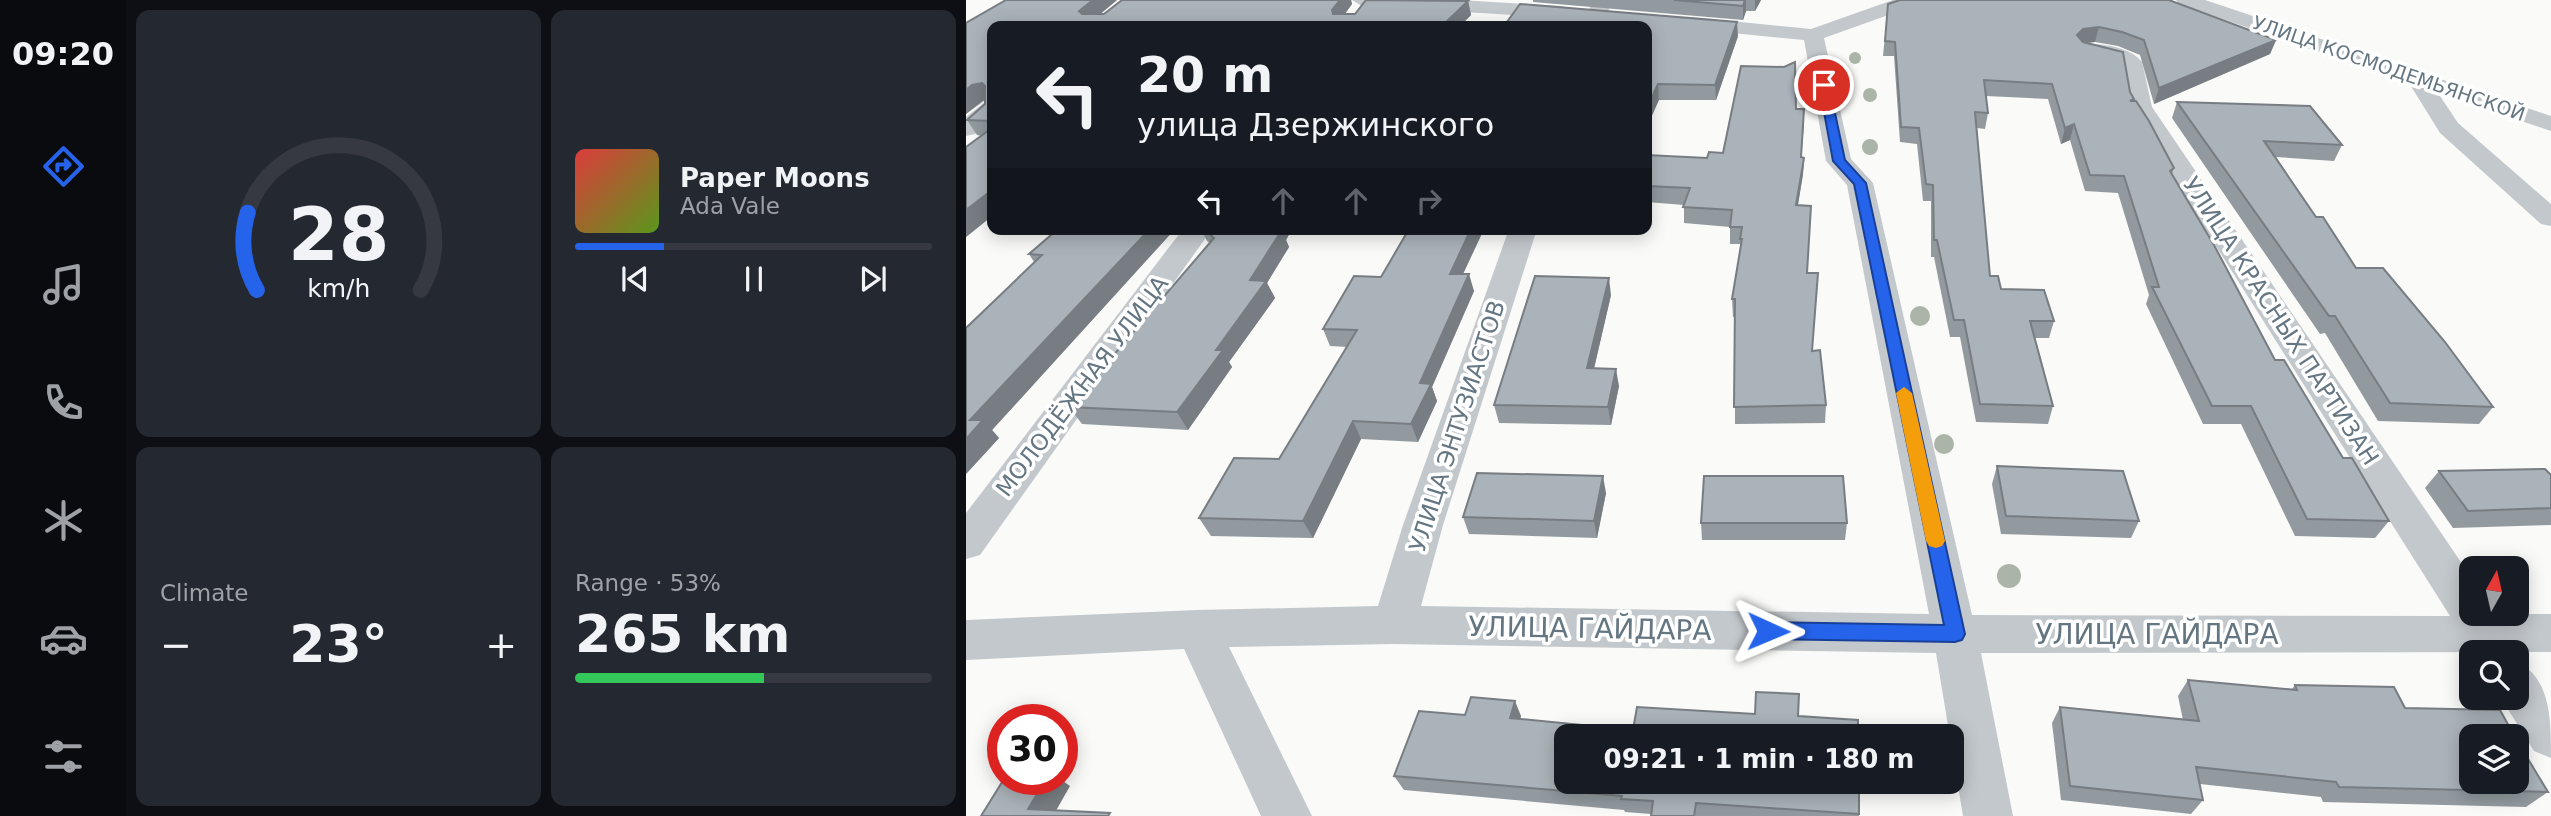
<!DOCTYPE html>
<html lang="en">
<head>
<meta charset="utf-8">
<style>
  body { margin:0; font-family:"DejaVu Sans",sans-serif; background:#242831; color:#f1f3f6; height:100vh; display:flex; flex-direction:column; font-size:26px; white-space:nowrap }
  * { box-sizing:border-box; margin:0 }
  p { font-size:23px; color:#9ea1a6 }
  .icon { flex:none; width:38px; height:38px; fill:none; stroke:currentColor; stroke-width:2; stroke-linecap:round; stroke-linejoin:round }
  .map { position:relative; flex:1; overflow:hidden }
  .side { display:flex; flex-direction:column; gap:10px; padding:10px; background:#0d0f14; width:840px }
  .side>* { flex:none }
  .top-card { position:absolute; left:21px; top:21px; width:665px; height:214px; border-radius:14px; box-shadow:0 4px 18px #0003; background:#171b24; color:#f1f3f6; overflow:hidden }
  .needle { width:46px; rotate:8deg }
  .tools { position:absolute; left:1493px; top:556px; display:grid; gap:14px }
  .tools a { display:grid; place-items:center; width:70px; height:70px; border-radius:14px; background:#171b24; box-shadow:0 4px 18px #0003; font-size:35px }
  .speed { position:absolute; left:21px; top:704px; display:flex; gap:14px; font-size:35px; font-weight:700; text-align:center }
  .speed>* { display:grid; place-content:center; width:91px; height:91px; border-radius:50%; background:#171b24; box-shadow:0 4px 18px #0003; line-height:1 }
  .speed .limit { border:10px solid #d22; background:#fff; color:#111 }
  .pin { position:absolute; display:grid; place-items:center; width:60px; height:60px; color:#fff; margin:-30px; border:4px solid #fff; border-radius:50%; box-shadow:0 2px 7px #0007 }
  .me { position:absolute; width:77px; margin:-38px; rotate:91deg; stroke-linejoin:round; filter:drop-shadow(0 0 5px #0008) }
  .turn { display:flex; align-items:center; gap:24px; height:147px; padding:0 35px; font-size:32px }
  .turn .icon { width:91px; height:91px; stroke-width:2.5 }
  .turn b { display:block; font-size:49px; line-height:60px }
  .lanes { display:flex; align-items:center; height:66px; padding:0 35px; background:#0003; justify-content:center; gap:35px; direction:ltr }
  .lanes .off { opacity:.35 }
  .big { font-size:52px; font-weight:600; line-height:1.1 }
  .side .widget { flex:1; display:flex; flex-direction:column; justify-content:center; gap:10px; min-width:0; padding:0 24px; border-radius:14px; background:#242831 }
  .side .dial { align-items:center; gap:0 }
  .dial svg { height:182px; overflow:visible; fill:none; stroke:#363941; stroke-width:7; stroke-linecap:round; text-anchor:middle }
  .dial text { fill:#f1f3f6; stroke:none }
  .song { display:flex; align-items:center; gap:21px }
  .cover { width:84px; height:84px; border-radius:10px; background:linear-gradient(135deg,hsl(0 70% 55%),hsl(90 70% 35%)) }
  .played { height:7px; border-radius:4px; background:linear-gradient(90deg,#2563eb 25%,#363941 25%) }
  .keys { display:flex; justify-content:space-around; direction:ltr }
  .heat { display:flex; justify-content:space-between; align-items:center; font-size:38px; direction:ltr }
  .charge { height:10px; border-radius:5px; background:linear-gradient(90deg,#34c759 53%,#363941 0) }
  .side .tiles { flex:1; display:grid; gap:10px; grid-template-columns:repeat(2,1fr) }
  .trip { position:absolute; left:588px; top:724px; width:410px; height:70px; border-radius:14px; background:#171b24; box-shadow:0 4px 18px #0003; font-weight:600; line-height:70px; text-align:center }
  main { display:flex; flex:1; min-height:0 }
  .tabs { display:flex; flex-direction:column; width:126px; justify-content:space-around; align-items:center; background:#090b0e; color:#9ea1a6 }
  .tabs .icon { width:49px; height:49px }
  .tabs .current { color:#2563eb }
  .tabs b { font-size:32px; color:#f1f3f6 }
  .map>svg:first-child { display:block }
  .lines { fill:none; stroke-linecap:round; stroke-linejoin:round }
  .minor { fill:#c3c8cc; fill-rule:evenodd }
  .tree { fill:#aab4a7 }
  .wall { fill:#929a9f }
  .shaded-wall { fill:#777d82 }
  .building { fill:#aab3b9; stroke:#777d82; stroke-width:2 }
  .route { fill:#2563eb; stroke:#184099; stroke-width:2 }
  .slow { fill:#f59e0b }
  .labels { text-anchor:middle; stroke-width:7; stroke-linejoin:round; paint-order:stroke }
  .far-street-label { font-size:19px; fill:#657683; stroke:#fff }
  .street-label { font-size:23px; fill:#657683; stroke:#fff }
  .near-street-label { font-size:28px; fill:#657683; stroke:#fff }
</style>
</head>
<body>
<main>
<nav class="tabs">
<b>09:20</b>
<svg class="icon current" aria-label="directions" viewBox="0 0 24 24"><path d="M12 3l9 9-9 9-9-9zM9 14v-3h6M13 9l2 2-2 2"/></svg>
<svg class="icon" aria-label="music" viewBox="0 0 24 24"><path d="M9 18V5l10-2v13"/><circle cx="6" cy="18" r="3"/><circle cx="16" cy="16" r="3"/></svg>
<svg class="icon" aria-label="phone" viewBox="0 0 24 24"><path d="M5 4h4l2 5-3 2q2 4 5 5l2-3 5 2v4C11 20 4 13 5 4z"/></svg>
<svg class="icon" aria-label="climate" viewBox="0 0 24 24"><path d="M12 3v18M4 7l16 10M4 17L20 7"/></svg>
<svg class="icon" aria-label="car" viewBox="0 0 24 24"><path d="M5 17H2v-5l4-1 3-4h7l3 4 3 1v5h-3M9 17h6M6 11h13"/><circle cx="7" cy="17" r="2"/><circle cx="17" cy="17" r="2"/></svg>
<svg class="icon" aria-label="filters" viewBox="0 0 24 24"><path d="M4 7h16M4 17h16"/><circle cx="9" cy="7" r="2"/><circle cx="15" cy="17" r="2"/></svg>
</nav>
<section class="side">
<div class="tiles">
<div class="widget dial"><svg viewBox="0 0 100 80">
<path d="M14 69A42 42 0 1 1 86 69"/>
<path d="M14 69A42 42 0 0 1 10 35" stroke="#2563eb"/>
<text x="50" y="56" font-size="32" font-weight="700">28</text>
<text x="50" y="72" font-size="11">km/h</text>
</svg></div>
<div class="widget">
<div class="song"><i class="cover"></i><div><b>Paper Moons</b><p>Ada Vale</p></div></div>
<div class="played"></div>
<div class="keys"><svg class="icon" aria-label="previous" viewBox="0 0 24 24"><path d="M18 5L8 12l10 7zM5 5v14"/></svg><svg class="icon" aria-label="pause" viewBox="0 0 24 24"><path d="M8 5v14M16 5v14"/></svg><svg class="icon" aria-label="next" viewBox="0 0 24 24"><path d="M6 5l10 7-10 7zM19 5v14"/></svg></div>
</div>
<div class="widget"><p>Climate</p>
<div class="heat"><a>−</a><b class="big">23°</b><a>+</a></div>
</div>
<div class="widget"><p>Range · 53%</p><b class="big">265 km</b><div class="charge"></div></div>
</div>
</section>
<div class="map">
<svg width="1585" height="816" viewBox="0 0 1585 816">
  <rect width="100%" height="100%" fill="#fafaf8"/>
  <g class="lines">
    <g class="minor">
      <polygon points="386,0 493,0 596,6 603,8 606,12 603,16 596,18 396,6"/>
      <polygon points="627,0 647,0 636,26 616,26"/>
      <path d="M927 0H956L953 4 858 38 885 159 907 183 1006 615 1484 616 1162 107 1155 65 1143 60 1114 54 1110 50 1114 46C1131 41 1165 47 1176 62L1186 107 1505 577V614H1585V652L1015 653 1047 816H997L970 653 428 644 263 647 346 816H295L218 649 0 660V620L231 610 412 606 437 525 543 229H571L477 525 455 606 963 614 881 185 860 161 838 40 725 29 718 27 715 23 718 19 725 17 845 29Z"/>
      <polygon points="1210,0 1239,0 1585,116 1585,131 1472,93 1492,123 1585,204 1585,226 1575,224 1474,133 1443,83 1213,4"/>
      <polygon points="26,101 26,120 9,134 0,136 0,117 18,103"/>
      <polygon points="217,229 246,229 14,555 0,559 0,513"/>
      <path d="M1550 661C1585 678 1585 719 1585 758L1568 751 1535 698H1550Z"/>
    </g>
  </g>
  <g class="tree">
    <circle cx="889" cy="58" r="6"/>
    <circle cx="904" cy="95" r="7"/>
    <circle cx="904" cy="147" r="8"/>
    <circle cx="954" cy="316" r="10"/>
    <circle cx="978" cy="444" r="10"/>
    <circle cx="1043" cy="576" r="12"/>
  </g>
  <g class="wall">
    <polygon points="40,0 151,0 134,14 138,14 156,0 385,0 386,4 379,14 389,14 400,0 492,0 502,1 505,15 494,26 26,26 26,216 0,237 0,147 16,136 11,135 1,120 19,104 19,100 0,114 0,23"/>
    <polygon points="567,0 795,0 789,11 780,11 777,20 567,2"/>
    <polygon points="922,4 1310,40 1304,54 1188,104 1174,55 1152,46 1129,42 1121,43 1164,92 1168,99 1168,101 1208,168 1206,174 1309,360 1377,458 1423,521 1409,538 1329,536 1275,424 1237,424 1180,304 1183,295 1152,193 1119,191 1104,140 1095,144 1082,99 1020,96 1022,113 1019,129 1011,128 1024,276 1035,289 1088,321 1083,338 1069,338 1087,406 1082,424 1010,422 994,337 984,337 968,257 965,257 965,201 957,201 951,144 934,142 928,56 917,56"/>
    <polygon points="681,26 772,36 750,100 693,100"/>
    <polygon points="1211,102 1376,145 1368,161 1310,157 1350,217 1390,268 1527,407 1513,424 1412,421 1359,333 1354,334 1206,118"/>
    <polygon points="830,109 838,125 835,158 838,158 837,174 832,205 841,273 847,351 860,405 859,423 769,424 769,317 767,317 766,299 774,255 774,244 764,244 764,227 718,223 718,205 681,202 681,155 741,158 757,153"/>
    <polygon points="92,229 209,229 26,430 33,438 0,474 0,328 68,262 63,254"/>
    <polygon points="235,229 326,229 320,240 323,247 301,283 309,298 263,362 266,367 222,430 116,424 103,407 244,243 241,241"/>
    <polygon points="443,229 518,229 497,274 508,291 466,387 471,401 452,442 395,439 347,538 245,536 233,518 313,459 381,347 364,346 357,329 415,277"/>
    <polygon points="645,295 628,368 653,386 645,425 533,423 528,405"/>
    <polygon points="1031,466 1173,521 1165,538 1035,534 1026,484"/>
    <polygon points="1473,471 1585,475 1585,525 1487,528 1459,488"/>
    <polygon points="640,493 631,538 503,534 497,517"/>
    <polygon points="735,523 881,523 879,540 736,540"/>
    <polygon points="1222,680 1326,689 1329,685 1439,708 1582,792 1560,807 1357,802 1355,797 1234,784 1237,800 1225,814 1095,800 1086,723 1094,707 1217,720 1212,696"/>
    <polygon points="499,715 555,716 554,719 667,730 832,716 893,814 893,816 685,816 685,814 659,812 658,810 438,790 428,776"/>
  </g>
  <g class="shaded-wall">
    <polygon points="127,0 151,0 120,26 113,11"/>
    <polygon points="374,0 385,0 386,4 371,24 366,10"/>
    <polygon points="779,0 780,0 780,11 777,20 777,6"/>
    <polygon points="789,0 795,0 789,11"/>
    <polygon points="502,1 505,15 494,26 476,26"/>
    <polygon points="771,22 772,36 750,100 749,85"/>
    <polygon points="1133,27 1129,42 1114,43 1111,35 1117,29"/>
    <polygon points="1310,40 1304,54 1188,104 1193,88"/>
    <polygon points="16,83 25,98 16,101 0,114 0,90 6,85"/>
    <polygon points="692,84 693,100 681,127 681,108"/>
    <polygon points="1108,124 1104,140 1095,144 1099,128"/>
    <polygon points="838,158 837,174 829,222 830,205"/>
    <polygon points="26,190 26,216 0,237 0,210"/>
    <polygon points="184,229 209,229 26,430 33,438 0,474 0,439 4,420"/>
    <polygon points="308,229 326,229 320,240 323,247 301,283 309,298 263,362 266,367 222,430 211,412 250,350"/>
    <polygon points="505,229 518,229 489,291 484,274"/>
    <polygon points="503,274 508,291 466,387 471,401 452,442 445,424 454,383"/>
    <polygon points="643,278 645,295 624,386 621,368"/>
    <polygon points="650,369 653,386 645,425 642,407"/>
    <polygon points="387,421 395,439 347,538 337,521"/>
    <polygon points="637,476 640,493 631,538 628,521"/>
    <polygon points="549,701 555,716 550,733 544,718"/>
    <polygon points="80,779 94,779 104,786 87,816 62,809"/>
  </g>
  <g class="building">
    <polygon points="40,0 127,0 113,11 116,14 138,14 156,0 374,0 366,10 367,14 389,14 400,0 502,1 476,26 26,26 26,121 1,120 19,104 19,86 16,83 6,85 0,90 0,23"/>
    <polygon points="708,0 779,0 777,6"/>
    <polygon points="934,0 1203,0 1310,40 1193,88 1178,40 1156,32 1133,27 1117,29 1111,35 1117,42 1157,52 1164,92 1168,99 1164,101 1170,101 1183,121 1208,168 1204,171 1248,245 1309,360 1318,360 1377,458 1386,458 1423,521 1341,519 1285,406 1246,406 1186,287 1193,287 1158,176 1124,175 1108,124 1099,128 1086,84 1018,80 1022,113 1009,112 1024,276 1032,276 1035,289 1078,290 1088,321 1064,321 1087,406 1014,404 998,320 988,320 971,240 968,240 967,185 960,184 953,128 935,127 929,42 919,41 922,4"/>
    <polygon points="554,4 771,22 749,85 692,84 681,108 681,26 538,26"/>
    <polygon points="829,62 830,109 838,109 835,157 838,158 830,205 845,206 841,273 852,273 846,351 854,350 860,405 768,407 769,299 766,299 776,239 774,239 776,227 764,227 766,210 717,207 724,188 681,186 681,155 741,158 743,152 757,153 775,66 818,67"/>
    <polygon points="1211,102 1344,106 1376,145 1298,141 1350,217 1357,217 1390,268 1417,268 1479,342 1527,407 1424,403 1369,316 1363,316"/>
    <polygon points="26,128 26,190 0,210 0,147"/>
    <polygon points="92,229 184,229 4,420 17,420 0,439 0,328 76,255 63,254"/>
    <polygon points="238,229 316,230 284,280 300,281 250,350 257,350 211,412 103,407 248,238"/>
    <polygon points="443,229 505,229 484,274 503,274 454,383 465,384 445,424 387,421 337,521 233,518 268,458 313,459 391,330 357,329 388,276 415,277"/>
    <polygon points="569,276 643,278 621,368 650,369 642,407 528,405"/>
    <polygon points="1031,466 1157,471 1173,521 1040,516"/>
    <polygon points="1579,469 1585,475 1585,508 1502,511 1473,471"/>
    <polygon points="511,473 637,476 628,521 497,517"/>
    <polygon points="738,476 877,476 881,523 735,523"/>
    <polygon points="1222,680 1331,690 1329,685 1428,687 1439,708 1534,710 1549,737 1505,737 1505,782 1550,782 1550,739 1582,792 1373,787 1370,782 1230,767 1237,800 1104,786 1094,707 1233,721"/>
    <polygon points="790,692 833,694 832,716 892,720 892,737 600,737 600,782 893,782 893,814 730,803 728,816 685,816 687,801 655,799 656,796 428,776 453,711 499,715 505,697 549,701 544,718 667,730 671,707 789,714"/>
    <polygon points="38,779 80,779 62,809 144,813 142,816 15,816"/>
  </g>
  <polygon class="route" points="858,82 863,85 879,160 900,183 999,634 996,640 989,642 802,639 795,637 792,631 795,624 802,622 978,625 888,184 867,161 853,85"/>
  <polygon class="slow" points="938,387 946,393 979,541 976,546 970,548 963,546 960,541 930,393"/>
  <g class="labels">
    <g class="far-street-label">
      <text transform="translate(1423 68) rotate(19)" y="7">УЛИЦА КОСМОДЕМЬЯНСКОЙ</text>
    </g>
    <g class="street-label">
      <text transform="translate(1315 321) rotate(57)" y="8">УЛИЦА КРАСНЫХ ПАРТИЗАН</text>
      <text transform="translate(116 386) rotate(-53)" y="8">МОЛОДЁЖНАЯ УЛИЦА</text>
      <text transform="translate(491 426) rotate(-72)" y="8">УЛИЦА ЭНТУЗИАСТОВ</text>
    </g>
    <g class="near-street-label">
      <text transform="translate(624 628) rotate(1)" y="10">УЛИЦА ГАЙДАРА</text>
      <text x="1191" y="644">УЛИЦА ГАЙДАРА</text>
    </g>
  </g>
</svg>
<div class="tools">
<a><svg class="needle" viewBox="-14 -14 28 28"><path d="M0-13l5 13h-10z" fill="#e53935"/><path d="M0 13l5-13h-10z" fill="#9ea1a6"/></svg></a>
<a><svg class="icon" aria-label="search" viewBox="0 0 24 24"><circle cx="10" cy="10" r="6"/><path d="M15 15l6 6"/></svg></a>
<a><svg class="icon" aria-label="layers" viewBox="0 0 24 24"><path d="M12 4l9 5-9 5-9-5zM3 14l9 5 9-5"/></svg></a>
</div>
<div class="speed"><div class="limit">30</div></div>
<div class="pin" style="left:858px;top:85px;background:#d93025"><svg class="icon" aria-label="arrive" viewBox="0 0 24 24"><path d="M6 21V4h12l-3 4 3 4H6"/></svg></div>
<svg class="me" style="left:802px;top:631px" viewBox="-20 -20 40 40"><path d="M0-17L14 15 0 8-14 15z" fill="#2563eb" stroke="#fff" stroke-width="4"/></svg>
<div class="trip">09:21 · 1 min · 180 m</div>
<div class="top-card">
<div class="turn"><svg class="icon" aria-label="left" viewBox="0 0 24 24"><path d="M17 20v-9H6M10 6l-5 5 5 5"/></svg><div><b>20 m</b>улица Дзержинского</div></div>
<div class="lanes"><svg class="icon" aria-label="left" viewBox="0 0 24 24"><path d="M17 20v-9H6M10 6l-5 5 5 5"/></svg><svg class="icon off" aria-label="ahead" viewBox="0 0 24 24"><path d="M12 20V5M6 11l6-6 6 6"/></svg><svg class="icon off" aria-label="ahead" viewBox="0 0 24 24"><path d="M12 20V5M6 11l6-6 6 6"/></svg><svg class="icon off" aria-label="right" viewBox="0 0 24 24"><path d="M7 20v-9h11M14 6l5 5-5 5"/></svg></div>
</div>
</div>
</main>
</body>
</html>
